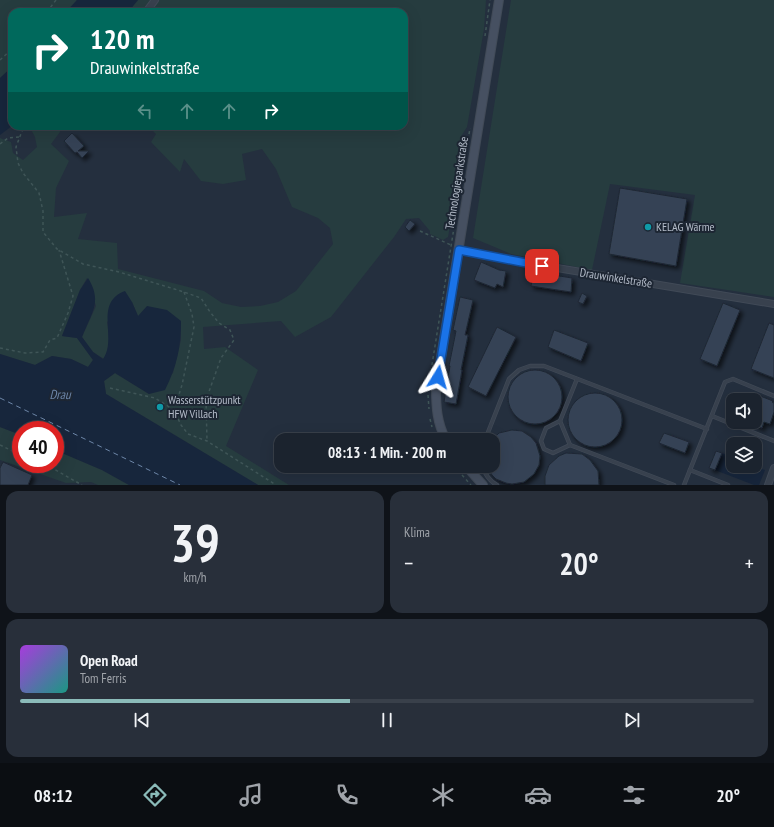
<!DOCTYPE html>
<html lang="de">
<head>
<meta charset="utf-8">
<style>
  body { margin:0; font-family:"PT Sans Narrow",sans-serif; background:#282f3a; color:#f1f3f6; height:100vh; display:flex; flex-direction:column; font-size:15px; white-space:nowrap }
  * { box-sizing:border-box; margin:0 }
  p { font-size:13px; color:#a0a4aa }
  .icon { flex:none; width:22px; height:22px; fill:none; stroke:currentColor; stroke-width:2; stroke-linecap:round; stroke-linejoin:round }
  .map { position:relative; height:485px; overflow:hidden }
  .sheet { display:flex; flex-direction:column; gap:6px; padding:6px; background:#0f1319; flex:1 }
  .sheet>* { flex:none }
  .guide { position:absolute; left:8px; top:8px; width:400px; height:122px; border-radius:12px; box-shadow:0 4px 16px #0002,0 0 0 1px #39404a; background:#00695c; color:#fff; overflow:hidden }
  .fabs { position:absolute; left:726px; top:393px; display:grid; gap:8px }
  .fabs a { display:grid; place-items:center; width:36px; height:36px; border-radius:8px; background:#1b232e; box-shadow:0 4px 16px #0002,0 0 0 1px #39404a; font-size:20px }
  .speed { position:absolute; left:12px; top:421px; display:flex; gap:8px; font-size:20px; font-weight:700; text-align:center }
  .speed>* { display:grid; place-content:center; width:52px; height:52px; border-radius:50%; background:#1b232e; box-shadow:0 4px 16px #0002,0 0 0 1px #39404a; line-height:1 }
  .speed .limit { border:6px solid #d22; background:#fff; color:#111 }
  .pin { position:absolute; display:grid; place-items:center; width:34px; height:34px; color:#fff; margin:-17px; border-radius:8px; box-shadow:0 2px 6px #0006 }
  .me { position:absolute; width:44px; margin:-22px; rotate:8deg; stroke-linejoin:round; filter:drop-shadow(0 0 3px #0008) }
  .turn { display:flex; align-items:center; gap:14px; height:84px; padding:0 16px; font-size:18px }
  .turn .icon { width:52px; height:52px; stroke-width:2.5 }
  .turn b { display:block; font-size:28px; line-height:34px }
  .lanes { display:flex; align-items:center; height:38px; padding:0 16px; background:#0003; justify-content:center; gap:20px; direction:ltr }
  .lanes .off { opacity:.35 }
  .big { font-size:30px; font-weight:700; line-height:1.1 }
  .sheet .widget { flex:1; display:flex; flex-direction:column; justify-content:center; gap:6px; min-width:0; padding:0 14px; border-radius:12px; background:#282f3a }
  .sheet .dial { align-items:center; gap:0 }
  .dial b { font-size:52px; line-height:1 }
  .song { display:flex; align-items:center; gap:12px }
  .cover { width:48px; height:48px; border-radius:6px; background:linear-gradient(135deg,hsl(280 70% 55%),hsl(170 70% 35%)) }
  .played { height:4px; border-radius:2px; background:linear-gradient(90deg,#8bbbb9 45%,#39404a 45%) }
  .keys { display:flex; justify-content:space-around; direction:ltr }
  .heat { display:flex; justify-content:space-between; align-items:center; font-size:22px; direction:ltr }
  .sheet .tiles { flex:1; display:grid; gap:6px; grid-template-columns:1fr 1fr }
  .widget:last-child { grid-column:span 2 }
  .trip { position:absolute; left:274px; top:433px; width:226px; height:40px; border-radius:12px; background:#1b232e; box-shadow:0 4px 16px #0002,0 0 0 1px #39404a; font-weight:700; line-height:40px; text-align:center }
  .tab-bar { display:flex; height:64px; justify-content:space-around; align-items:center; background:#0b0e12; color:#a0a4aa }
  .tab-bar .icon { width:28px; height:28px }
  .tab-bar .on { color:#8bbbb9 }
  .tab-bar b { font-size:18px; color:#f1f3f6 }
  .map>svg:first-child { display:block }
  .green { fill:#263c3f }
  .water { fill:#17263c }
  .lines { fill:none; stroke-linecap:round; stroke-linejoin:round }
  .ferry { stroke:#6d86a8; stroke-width:1; stroke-dasharray:5 4; stroke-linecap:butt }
  .building { fill:#364354; stroke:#1f2835; filter:url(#shadow) }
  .lane-casing { stroke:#414a57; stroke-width:4.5 }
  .street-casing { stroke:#414a57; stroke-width:8 }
  .secondary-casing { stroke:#414a57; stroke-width:10 }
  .path { stroke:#3f5557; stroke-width:1.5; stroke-dasharray:3 3; stroke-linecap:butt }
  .lane { stroke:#38414e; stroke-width:3 }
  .street { stroke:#38414e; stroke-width:6 }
  .secondary { stroke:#465061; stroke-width:8 }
  .route-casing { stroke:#114b97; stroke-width:10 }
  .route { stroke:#1a73e8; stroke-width:7 }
  .culture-dot { fill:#0f9aa8; stroke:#1d2633; stroke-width:1.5 }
  .labels { text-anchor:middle; stroke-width:4; stroke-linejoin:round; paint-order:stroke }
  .street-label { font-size:12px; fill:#b4bcc9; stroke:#1d2633 }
  .poi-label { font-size:12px; fill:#b4bcc9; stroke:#1d2633; text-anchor:start }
  .water-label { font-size:13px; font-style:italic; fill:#6d86a8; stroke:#1d2633 }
</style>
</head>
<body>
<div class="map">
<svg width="774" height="485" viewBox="0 0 774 485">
  <defs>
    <filter id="shadow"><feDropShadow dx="3" dy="3" stdDeviation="2" flood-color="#0009"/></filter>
  </defs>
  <rect width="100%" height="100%" fill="#242f3e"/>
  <g class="green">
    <polygon points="0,0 77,0 66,12 12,12 12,67 0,78"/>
    <path d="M138 0H486L484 29 467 127 460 138 463 154 448 237 443 240 430 234V231L419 218 406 219 394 237 331 317 295 337 281 321 203 327 204 349 225 347 258 370 226 446 289 485H258L106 394 104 381 115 373 149 394 173 373 181 340V321L138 316 132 302 107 322C109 335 111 346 104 359L93 352 82 337 96 306 87 278 80 290 62 336 77 338 93 360 88 367 71 359 52 356 35 365 0 354V138L11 142 13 153 23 160 37 147 35 137 29 126H59L60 132 51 144 69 161 56 188 54 217 87 213 78 239 117 243 118 269 204 291 222 303 241 307 260 306 278 302 296 291 333 244 330 228 318 218 292 207 276 169 262 149 242 154 246 180 223 184 201 181 184 159 180 172 151 142 156 134 148 126H404V12H128Z"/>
    <polygon points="511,0 774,0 774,297 680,283 695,195 610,184 592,270 511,254 473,238"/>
    <polygon points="0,427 21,435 21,464 55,464 55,450 102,470 129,485 98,485 91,482 66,483 0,460"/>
  </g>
  <g class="water">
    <polygon points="77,0 138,0 128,12 66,12"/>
    <polygon points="12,67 12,126 0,135 0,78"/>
    <path d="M88 278C103 302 91 313 82 337L93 352 103 359C118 338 93 303 125 291L132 302 138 316 147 306 167 310 181 321C181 347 177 366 165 390L149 394 115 373 104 381 106 394 258 485H129L102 470 55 450V430H21V435L0 427V354L35 365 52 356 71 359 88 367 93 360 77 338 62 336 80 290Z"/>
    <polygon points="722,453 733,458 733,466 754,466 765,470 759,485 754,485 715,470"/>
  </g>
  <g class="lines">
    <polyline class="ferry" points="0,398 180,485"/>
  </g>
  <g class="building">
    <polygon points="72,133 84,146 78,151 89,151 82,158 77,152 75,153 64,141"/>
    <polygon points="620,188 687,199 676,266 609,254"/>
    <polygon points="410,220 415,224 409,231 405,227"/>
    <polygon points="481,262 499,270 506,271 503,287 497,284 495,288 474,280"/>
    <polygon points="534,272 572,278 571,292 531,286"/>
    <polygon points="582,293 587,296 583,304 578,302"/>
    <polygon points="460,297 473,300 465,335 468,335 461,370 462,370 456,404 444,402 450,366 449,366 456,331 453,330"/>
    <polygon points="723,303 740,310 717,366 700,359"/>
    <polygon points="769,323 774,325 774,378 751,369"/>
    <polygon points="497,327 516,337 486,396 468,387"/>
    <polygon points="554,330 588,343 581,361 548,347"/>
    <circle cx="535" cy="397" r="27"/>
    <circle cx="595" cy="420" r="27"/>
    <polygon points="755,394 773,401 772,402 774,403 774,412 770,424 764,422 762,428 755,425"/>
    <polygon points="512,430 522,431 531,437 536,443 540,456 539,465 534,474 524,482 512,484 506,483 496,479 492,475 487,466 493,466 493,439 499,433"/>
    <polygon points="664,433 689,442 685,453 659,443"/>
    <polygon points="716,451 722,453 715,470 709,468"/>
    <polygon points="566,453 582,454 590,460 598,471 599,485 545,485 545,476 549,465 559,456"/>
    <polygon points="3,462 32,475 28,485 0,485 0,468"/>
  </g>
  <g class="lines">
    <g class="lane-casing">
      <g id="lane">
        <polyline points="577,379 560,421 546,428 541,441 544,449 553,453 570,445 674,485"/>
        <polyline points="712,416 774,441"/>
        <polyline points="560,421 570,445"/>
        <polyline points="485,440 509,379 519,370 530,366 544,366 707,429"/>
        <path d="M482 466C485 474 489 481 497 485"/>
        <polyline points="690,470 728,485"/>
        <polyline points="684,485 725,382 733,379 774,396"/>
      </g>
    </g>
    <g class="street-casing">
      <g id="street">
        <polyline points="146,12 155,0"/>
        <polyline points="459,250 527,263 774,304"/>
        <polyline points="768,485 774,468"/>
      </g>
    </g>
    <g class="secondary-casing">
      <g id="secondary">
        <path d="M446 440C437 423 436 407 436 388L499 0"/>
        <polyline points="466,466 483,485"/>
      </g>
    </g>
    <g class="path">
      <polyline points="47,12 56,0"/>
      <polyline points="485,36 490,0"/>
      <polyline points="0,60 12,49"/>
      <polyline points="29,126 22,131 16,147 18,163 23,173 39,193 43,211 43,232 57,249 83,264 119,272 184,292 201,298 210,312 219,323 230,330 234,340 221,358 206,400 207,441"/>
      <polyline points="0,144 8,138 20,137"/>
      <polyline points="420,231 451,245"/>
      <polyline points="184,292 192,314 194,327 182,385 174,410 181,425 188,434 207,441 276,485"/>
      <polyline points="0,348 25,353 43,352 50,340 57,338 68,313 73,296 59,250"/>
      <polyline points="431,371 470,128"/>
      <polyline points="110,388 155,398 174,410"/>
      <polyline points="428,395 429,409"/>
      <polyline points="430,419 432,427"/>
      <polyline points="0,445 21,455"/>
      <polyline points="45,464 82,485"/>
      <polyline points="454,466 471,485"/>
    </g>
    <use href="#lane" class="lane"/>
    <use href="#street" class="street"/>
    <use href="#secondary" class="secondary"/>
  </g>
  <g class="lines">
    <g class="route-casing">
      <polyline id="route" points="438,377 459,250 542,266"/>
    </g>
    <use href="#route" class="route"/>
  </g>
  <g class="culture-dot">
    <circle cx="648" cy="227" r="4"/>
    <circle cx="160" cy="407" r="4"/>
  </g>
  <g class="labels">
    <g class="street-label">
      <text transform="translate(457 183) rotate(-81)" y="4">Technologieparkstraße</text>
      <text transform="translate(616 278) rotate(9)" y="4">Drauwinkelstraße</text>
    </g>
    <g class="poi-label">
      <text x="656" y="231">KELAG Wärme</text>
      <text x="168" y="404">Wasserstützpunkt<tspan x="168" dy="14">HFW Villach</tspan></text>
    </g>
    <g class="water-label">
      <text x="60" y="399">Drau</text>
    </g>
  </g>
</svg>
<div class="fabs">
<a><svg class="icon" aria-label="sound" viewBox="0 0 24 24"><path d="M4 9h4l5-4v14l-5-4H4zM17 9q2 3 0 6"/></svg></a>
<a><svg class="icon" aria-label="layers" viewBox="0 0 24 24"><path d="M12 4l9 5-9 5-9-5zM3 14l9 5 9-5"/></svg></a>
</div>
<div class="speed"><div class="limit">40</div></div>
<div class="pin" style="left:542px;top:266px;background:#d93025"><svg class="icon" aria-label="arrive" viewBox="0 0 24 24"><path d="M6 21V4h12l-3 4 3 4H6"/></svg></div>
<svg class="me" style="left:438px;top:377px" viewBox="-20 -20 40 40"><path d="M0-17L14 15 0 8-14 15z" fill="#1a73e8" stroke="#fff" stroke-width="4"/></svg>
<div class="trip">08:13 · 1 Min. · 200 m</div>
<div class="guide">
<div class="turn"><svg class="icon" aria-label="right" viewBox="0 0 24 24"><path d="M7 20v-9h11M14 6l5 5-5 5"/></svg><div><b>120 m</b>Drauwinkelstraße</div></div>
<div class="lanes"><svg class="icon off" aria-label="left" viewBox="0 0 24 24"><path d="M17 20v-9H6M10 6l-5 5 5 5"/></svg><svg class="icon off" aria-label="ahead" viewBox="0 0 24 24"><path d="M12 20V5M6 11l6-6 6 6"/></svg><svg class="icon off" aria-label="ahead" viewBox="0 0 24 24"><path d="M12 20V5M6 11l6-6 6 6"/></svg><svg class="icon" aria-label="right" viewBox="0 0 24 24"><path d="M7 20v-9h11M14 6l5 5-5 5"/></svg></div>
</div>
</div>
<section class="sheet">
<div class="tiles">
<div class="widget dial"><b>39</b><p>km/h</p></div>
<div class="widget"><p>Klima</p>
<div class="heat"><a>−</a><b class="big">20°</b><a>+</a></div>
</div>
<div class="widget">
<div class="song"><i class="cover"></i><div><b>Open Road</b><p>Tom Ferris</p></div></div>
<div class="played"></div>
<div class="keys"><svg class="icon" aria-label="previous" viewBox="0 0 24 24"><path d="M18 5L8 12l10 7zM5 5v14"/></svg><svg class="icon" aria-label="pause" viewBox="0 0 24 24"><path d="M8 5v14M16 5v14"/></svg><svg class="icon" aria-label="next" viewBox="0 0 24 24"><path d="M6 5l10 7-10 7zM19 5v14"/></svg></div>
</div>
</div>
</section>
<nav class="tab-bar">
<b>08:12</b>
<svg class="icon on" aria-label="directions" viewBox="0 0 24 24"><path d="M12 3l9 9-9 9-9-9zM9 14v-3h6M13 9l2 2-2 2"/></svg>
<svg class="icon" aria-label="music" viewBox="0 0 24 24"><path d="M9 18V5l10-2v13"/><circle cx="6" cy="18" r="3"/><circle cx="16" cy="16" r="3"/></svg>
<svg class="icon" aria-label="phone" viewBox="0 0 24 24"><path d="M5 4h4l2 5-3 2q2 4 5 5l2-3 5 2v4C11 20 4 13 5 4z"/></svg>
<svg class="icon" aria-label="climate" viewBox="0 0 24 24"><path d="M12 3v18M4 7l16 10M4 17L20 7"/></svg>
<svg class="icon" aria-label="car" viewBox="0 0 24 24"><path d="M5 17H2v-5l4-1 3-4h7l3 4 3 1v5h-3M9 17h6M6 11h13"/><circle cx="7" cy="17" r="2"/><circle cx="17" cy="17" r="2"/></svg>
<svg class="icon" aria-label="filters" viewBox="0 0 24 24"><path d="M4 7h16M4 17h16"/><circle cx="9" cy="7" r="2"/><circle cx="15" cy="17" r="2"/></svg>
<b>20°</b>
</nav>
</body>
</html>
